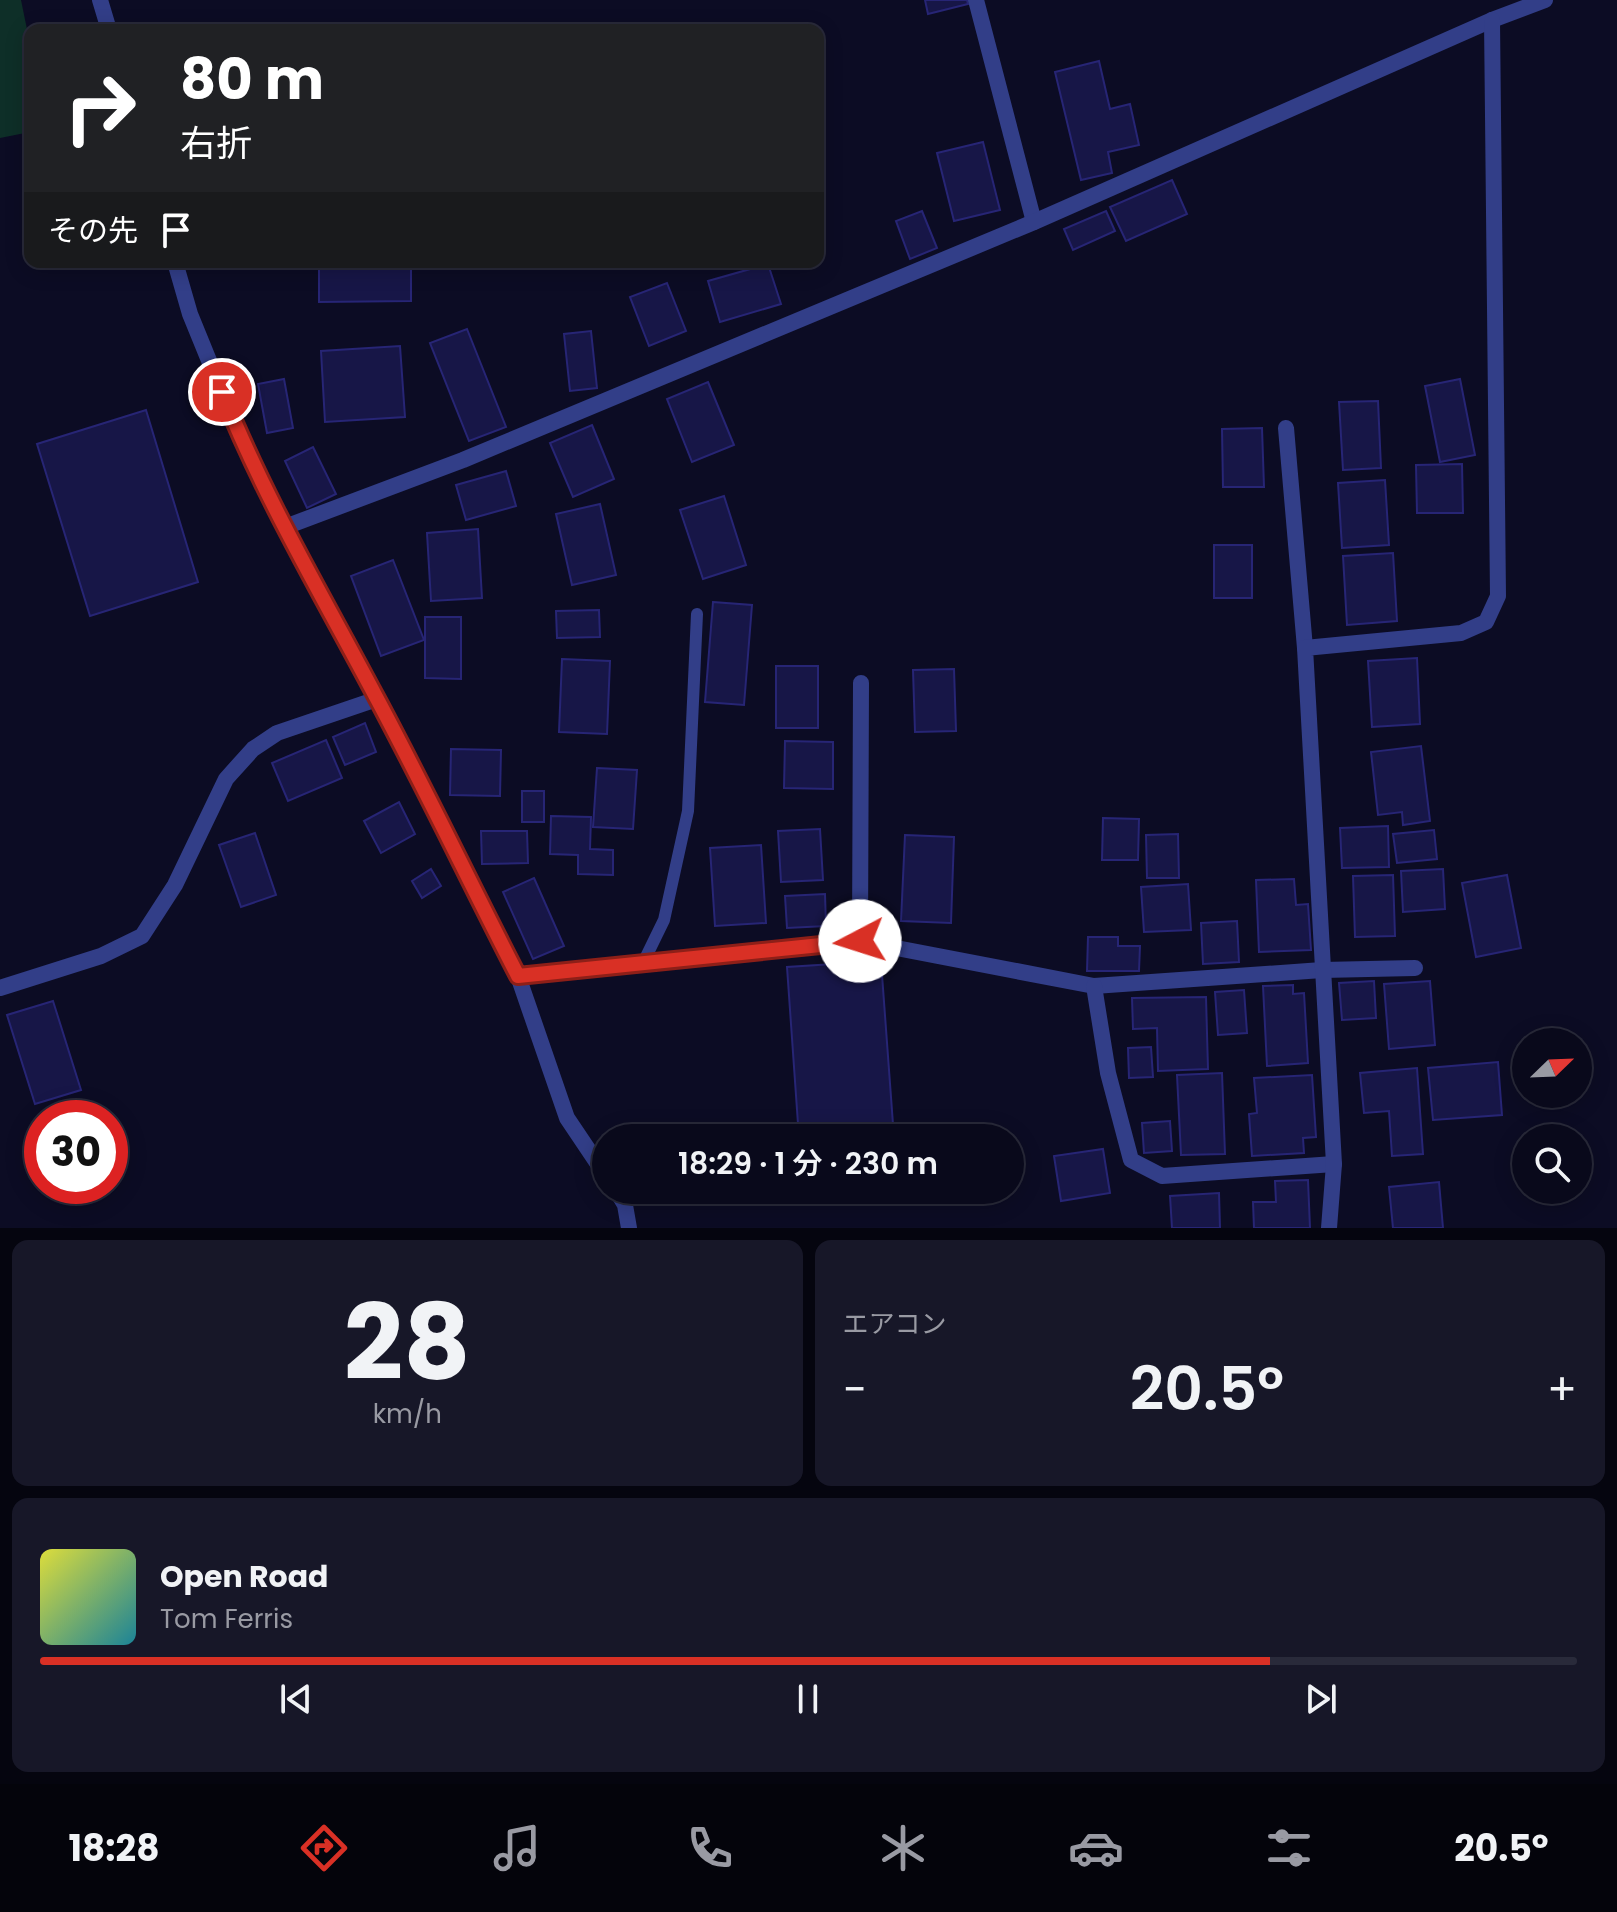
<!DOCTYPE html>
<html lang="ja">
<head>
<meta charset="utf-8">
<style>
  body { margin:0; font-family:Poppins,"Noto Sans JP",sans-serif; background:#171728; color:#f1f3f6; height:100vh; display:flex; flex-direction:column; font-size:30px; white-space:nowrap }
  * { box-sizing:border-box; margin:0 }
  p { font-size:26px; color:#999aa3 }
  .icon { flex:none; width:44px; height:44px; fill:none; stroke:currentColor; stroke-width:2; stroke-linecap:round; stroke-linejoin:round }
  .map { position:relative; height:1228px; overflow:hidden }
  .sheet { display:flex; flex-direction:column; gap:12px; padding:12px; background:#05050f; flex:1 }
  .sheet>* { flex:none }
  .banner { position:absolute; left:24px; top:24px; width:800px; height:244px; border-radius:16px; box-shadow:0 4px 20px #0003,0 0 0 2px #292a3a; background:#202124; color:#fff; overflow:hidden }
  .needle { width:52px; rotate:67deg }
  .fabs { position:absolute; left:1512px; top:1028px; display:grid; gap:16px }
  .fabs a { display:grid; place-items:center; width:80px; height:80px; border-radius:50%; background:#09091b; box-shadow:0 4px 20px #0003,0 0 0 2px #292a3a; font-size:40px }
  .speed { position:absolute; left:24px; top:1100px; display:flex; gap:16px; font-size:40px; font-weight:700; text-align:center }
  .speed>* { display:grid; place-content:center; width:104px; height:104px; border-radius:50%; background:#09091b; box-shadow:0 4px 20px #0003,0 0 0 2px #292a3a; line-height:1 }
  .speed .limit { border:12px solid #d22; background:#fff; color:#111 }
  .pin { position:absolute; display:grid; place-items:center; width:68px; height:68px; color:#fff; margin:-34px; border:4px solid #fff; border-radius:50%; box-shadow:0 2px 8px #0007 }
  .me { position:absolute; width:88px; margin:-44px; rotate:265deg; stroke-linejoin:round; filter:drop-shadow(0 0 6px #0008) }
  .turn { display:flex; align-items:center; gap:28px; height:168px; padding:0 24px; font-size:36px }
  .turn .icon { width:104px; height:104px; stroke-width:2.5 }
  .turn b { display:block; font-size:56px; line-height:68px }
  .then { display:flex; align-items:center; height:76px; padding:0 24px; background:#0003; gap:16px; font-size:30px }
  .big { font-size:60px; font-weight:600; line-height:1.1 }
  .sheet .widget { flex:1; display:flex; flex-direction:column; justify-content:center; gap:12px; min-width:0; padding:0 28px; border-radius:16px; background:#171728 }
  .sheet .dial { align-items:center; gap:0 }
  .dial b { font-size:104px; line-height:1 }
  .song { display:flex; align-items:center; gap:24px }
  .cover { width:96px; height:96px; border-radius:12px; background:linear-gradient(135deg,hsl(60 70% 55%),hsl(190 70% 35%)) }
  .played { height:8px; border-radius:4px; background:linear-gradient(90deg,#d93025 80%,#292a3a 80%) }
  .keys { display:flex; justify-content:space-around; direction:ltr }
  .heat { display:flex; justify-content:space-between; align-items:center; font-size:44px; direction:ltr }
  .sheet .tiles { flex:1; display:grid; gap:12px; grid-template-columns:1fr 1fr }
  .widget:last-child { grid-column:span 2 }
  .trip { position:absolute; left:592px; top:1124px; width:432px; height:80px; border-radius:40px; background:#09091b; box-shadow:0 4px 20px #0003,0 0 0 2px #292a3a; font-weight:600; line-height:80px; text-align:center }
  .tab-bar { display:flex; height:128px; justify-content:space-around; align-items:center; background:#04040b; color:#999aa3 }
  .tab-bar .icon { width:56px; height:56px }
  .tab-bar .on { color:#d93025 }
  .tab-bar b { font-size:36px; color:#f1f3f6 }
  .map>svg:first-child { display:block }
  .green { fill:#0e2f28 }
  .building { fill:#171647; stroke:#272575; stroke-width:2 }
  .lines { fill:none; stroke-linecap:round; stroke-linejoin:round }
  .lane { stroke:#323e88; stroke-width:12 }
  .street { stroke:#323e88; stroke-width:16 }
  .route-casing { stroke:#8d1f18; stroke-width:20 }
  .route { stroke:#d93025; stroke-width:14 }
</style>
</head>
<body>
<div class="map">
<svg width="1617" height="1228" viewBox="0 0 1617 1228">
  <rect width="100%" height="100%" fill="#0c0c24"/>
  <polygon class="green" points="0,0 21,0 30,44 30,132 0,138"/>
  <g class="building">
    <polygon points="925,0 967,0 968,4 928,14"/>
    <polygon points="1099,61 1110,109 1130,104 1139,145 1108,152 1112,173 1081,180 1055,72"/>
    <polygon points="983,142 1000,210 954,221 937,153"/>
    <polygon points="1172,180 1187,214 1126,241 1110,207"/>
    <polygon points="922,211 937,248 910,259 896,221"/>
    <polygon points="1106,211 1115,231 1073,250 1064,229"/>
    <polygon points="319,262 411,262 411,301 319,302"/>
    <polygon points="768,264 781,304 720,322 708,281"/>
    <polygon points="667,283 686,331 649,346 630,297"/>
    <polygon points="467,329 506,427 469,441 430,343"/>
    <polygon points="591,331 597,388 570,391 564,334"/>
    <polygon points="400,346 405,417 325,422 321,351"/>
    <polygon points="284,379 293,428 267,433 258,384"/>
    <polygon points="1460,379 1475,455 1440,462 1425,386"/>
    <polygon points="708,382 734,445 692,462 667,399"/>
    <polygon points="1378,401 1381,468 1343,470 1339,402"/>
    <polygon points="146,410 198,582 90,616 37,444"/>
    <polygon points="592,425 614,479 573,497 550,443"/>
    <polygon points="1262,428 1264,487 1223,487 1222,429"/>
    <polygon points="313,447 336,494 307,508 285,461"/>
    <polygon points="1462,464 1463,513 1417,513 1416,465"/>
    <polygon points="506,471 516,506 466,520 456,485"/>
    <polygon points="1385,480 1389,545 1342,548 1338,483"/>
    <polygon points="724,496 746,565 703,579 680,510"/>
    <polygon points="600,504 616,575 572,585 556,514"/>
    <polygon points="478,529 482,598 431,601 427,533"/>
    <rect x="1214" y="545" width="38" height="53"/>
    <polygon points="1393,553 1397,621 1347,625 1343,556"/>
    <polygon points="393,560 424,640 381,656 351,576"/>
    <polygon points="713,602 752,605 744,705 705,702"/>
    <polygon points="599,610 600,637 557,638 556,611"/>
    <polygon points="425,617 461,617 461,679 425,678"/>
    <polygon points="1417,658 1420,724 1372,727 1368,661"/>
    <polygon points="562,659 610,661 607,734 559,732"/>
    <rect x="776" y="666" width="42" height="62"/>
    <polygon points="954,669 956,731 915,732 913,670"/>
    <polygon points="365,723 376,752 345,765 333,737"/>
    <polygon points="326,740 342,778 288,801 272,763"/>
    <polygon points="785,741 833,742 833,789 784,788"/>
    <polygon points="1421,746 1430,821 1403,825 1402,812 1378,815 1371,752"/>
    <polygon points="451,749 501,750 500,796 450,795"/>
    <polygon points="597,768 637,770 633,829 593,827"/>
    <rect x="522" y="791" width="22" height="31"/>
    <polygon points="399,802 415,834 381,853 364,821"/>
    <polygon points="551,816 591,817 590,849 613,850 613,875 578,874 578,855 550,854"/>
    <polygon points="1103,818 1139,819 1138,860 1102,860"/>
    <polygon points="1388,826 1389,867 1342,868 1340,828"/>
    <polygon points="820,829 823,880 781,882 778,831"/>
    <polygon points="1434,830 1437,859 1397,863 1393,834"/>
    <polygon points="481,831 527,831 528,863 482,864"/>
    <polygon points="255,833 276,895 241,907 219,845"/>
    <polygon points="1178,834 1179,878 1147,878 1146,835"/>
    <polygon points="905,835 954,837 951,923 901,921"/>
    <polygon points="761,845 766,923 715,926 710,848"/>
    <polygon points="431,869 441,886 422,898 412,881"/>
    <polygon points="1443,869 1445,909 1403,912 1401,871"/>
    <polygon points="1393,875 1395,936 1355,937 1353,876"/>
    <polygon points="1507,875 1521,948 1476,957 1462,883"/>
    <polygon points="534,878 564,946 533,959 503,892"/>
    <polygon points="1294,879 1296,905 1308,904 1311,950 1259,952 1256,880"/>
    <polygon points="1188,884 1191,930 1144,932 1141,887"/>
    <polygon points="825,894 826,926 787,928 785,896"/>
    <polygon points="1237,921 1239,962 1203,964 1201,923"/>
    <polygon points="1088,937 1118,937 1118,946 1140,946 1139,971 1087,971"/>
    <polygon points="881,961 894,1138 799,1138 787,967"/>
    <polygon points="1374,981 1376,1018 1342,1020 1339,983"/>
    <polygon points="1430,981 1435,1045 1389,1049 1384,984"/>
    <polygon points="1293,985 1293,994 1304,993 1308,1063 1267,1066 1263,986"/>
    <polygon points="1244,990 1247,1033 1218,1035 1215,992"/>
    <polygon points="1206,997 1208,1069 1158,1071 1157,1028 1133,1029 1132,998"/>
    <polygon points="53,1001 81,1090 35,1104 7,1015"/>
    <polygon points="1151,1047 1153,1077 1129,1078 1128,1048"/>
    <polygon points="1498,1062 1502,1115 1433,1120 1428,1068"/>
    <polygon points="1417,1068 1423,1154 1392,1156 1389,1111 1364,1113 1360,1073"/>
    <polygon points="1222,1073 1225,1154 1181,1155 1177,1075"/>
    <polygon points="1312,1075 1316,1137 1303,1138 1304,1153 1252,1156 1249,1114 1257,1113 1254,1078"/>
    <polygon points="1170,1121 1172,1151 1144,1153 1142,1123"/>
    <polygon points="1103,1149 1110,1193 1061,1201 1054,1156"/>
    <polygon points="1308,1180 1310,1228 1254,1228 1253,1202 1276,1202 1275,1181"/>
    <polygon points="1439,1182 1443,1228 1393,1228 1389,1187"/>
    <polygon points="1219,1193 1220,1228 1172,1228 1170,1196"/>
  </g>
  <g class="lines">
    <polyline class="lane" points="643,963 664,920 688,811 697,614"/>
    <g class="street">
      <polyline points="100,0 109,30"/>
      <polyline points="976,0 1034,222"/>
      <polyline points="175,262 190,314 232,417 285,527 377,699 518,976 567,1118 606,1176"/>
      <polyline points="1286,428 1305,648"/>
      <polyline points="285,527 463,460 1034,222 1492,20 1545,0"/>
      <polyline points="860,941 861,683"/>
      <polyline points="518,976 860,941 1094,986 1322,970 1415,968"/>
      <polyline points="1094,986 1108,1073 1131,1160 1162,1176 1334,1164"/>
      <polyline points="0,988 101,956 142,936 175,885 226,779 253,749 277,733 377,699"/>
      <polyline points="616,1190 625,1205 629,1228"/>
      <polyline points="1329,1228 1334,1164 1305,648 1461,633 1486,622 1498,596 1492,20"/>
    </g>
  </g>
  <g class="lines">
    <g class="route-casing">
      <path id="route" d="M222 392C264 497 322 595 375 695 425 788 470 883 518 976L860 941"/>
    </g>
    <use href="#route" class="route"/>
  </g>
</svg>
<div class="fabs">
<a><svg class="needle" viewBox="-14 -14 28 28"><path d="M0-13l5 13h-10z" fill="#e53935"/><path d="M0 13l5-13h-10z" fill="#999aa3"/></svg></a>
<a><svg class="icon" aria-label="search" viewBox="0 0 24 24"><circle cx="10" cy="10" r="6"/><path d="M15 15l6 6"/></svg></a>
</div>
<div class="speed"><div class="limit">30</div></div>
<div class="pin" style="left:222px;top:392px;background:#d93025"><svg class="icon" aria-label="arrive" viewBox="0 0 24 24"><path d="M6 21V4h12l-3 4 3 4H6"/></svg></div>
<svg class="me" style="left:860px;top:941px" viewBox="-20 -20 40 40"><circle r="19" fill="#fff"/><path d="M0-13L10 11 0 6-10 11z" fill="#d93025"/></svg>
<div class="trip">18:29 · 1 分 · 230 m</div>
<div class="banner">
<div class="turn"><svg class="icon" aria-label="right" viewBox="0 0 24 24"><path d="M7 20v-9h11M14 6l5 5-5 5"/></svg><div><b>80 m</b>右折</div></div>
<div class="then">その先<svg class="icon" aria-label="arrive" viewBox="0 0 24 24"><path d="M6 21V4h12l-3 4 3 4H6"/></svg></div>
</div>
</div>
<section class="sheet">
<div class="tiles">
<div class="widget dial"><b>28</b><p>km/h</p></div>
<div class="widget"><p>エアコン</p>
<div class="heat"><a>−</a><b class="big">20.5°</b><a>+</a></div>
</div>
<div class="widget">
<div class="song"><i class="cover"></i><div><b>Open Road</b><p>Tom Ferris</p></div></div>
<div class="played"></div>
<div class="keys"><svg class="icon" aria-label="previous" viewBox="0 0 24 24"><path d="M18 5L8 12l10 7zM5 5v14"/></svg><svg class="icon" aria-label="pause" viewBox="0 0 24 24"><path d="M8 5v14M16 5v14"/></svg><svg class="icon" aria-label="next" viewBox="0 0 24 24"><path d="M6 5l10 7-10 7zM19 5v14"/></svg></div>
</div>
</div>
</section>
<nav class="tab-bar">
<b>18:28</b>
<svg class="icon on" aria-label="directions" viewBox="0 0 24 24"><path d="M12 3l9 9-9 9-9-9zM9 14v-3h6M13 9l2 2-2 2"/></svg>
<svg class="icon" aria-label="music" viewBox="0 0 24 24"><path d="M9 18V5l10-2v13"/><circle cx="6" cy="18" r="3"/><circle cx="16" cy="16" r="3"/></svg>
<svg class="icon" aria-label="phone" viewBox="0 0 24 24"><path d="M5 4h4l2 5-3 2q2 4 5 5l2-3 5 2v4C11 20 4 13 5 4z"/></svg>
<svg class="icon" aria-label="climate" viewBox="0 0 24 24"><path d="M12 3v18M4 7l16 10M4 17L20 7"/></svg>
<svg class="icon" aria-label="car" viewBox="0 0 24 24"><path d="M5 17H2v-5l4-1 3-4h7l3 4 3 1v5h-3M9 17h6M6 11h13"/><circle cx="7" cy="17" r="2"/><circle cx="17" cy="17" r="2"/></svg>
<svg class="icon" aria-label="filters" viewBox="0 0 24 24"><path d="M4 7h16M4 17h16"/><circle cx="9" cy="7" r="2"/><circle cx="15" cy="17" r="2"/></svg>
<b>20.5°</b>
</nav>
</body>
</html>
